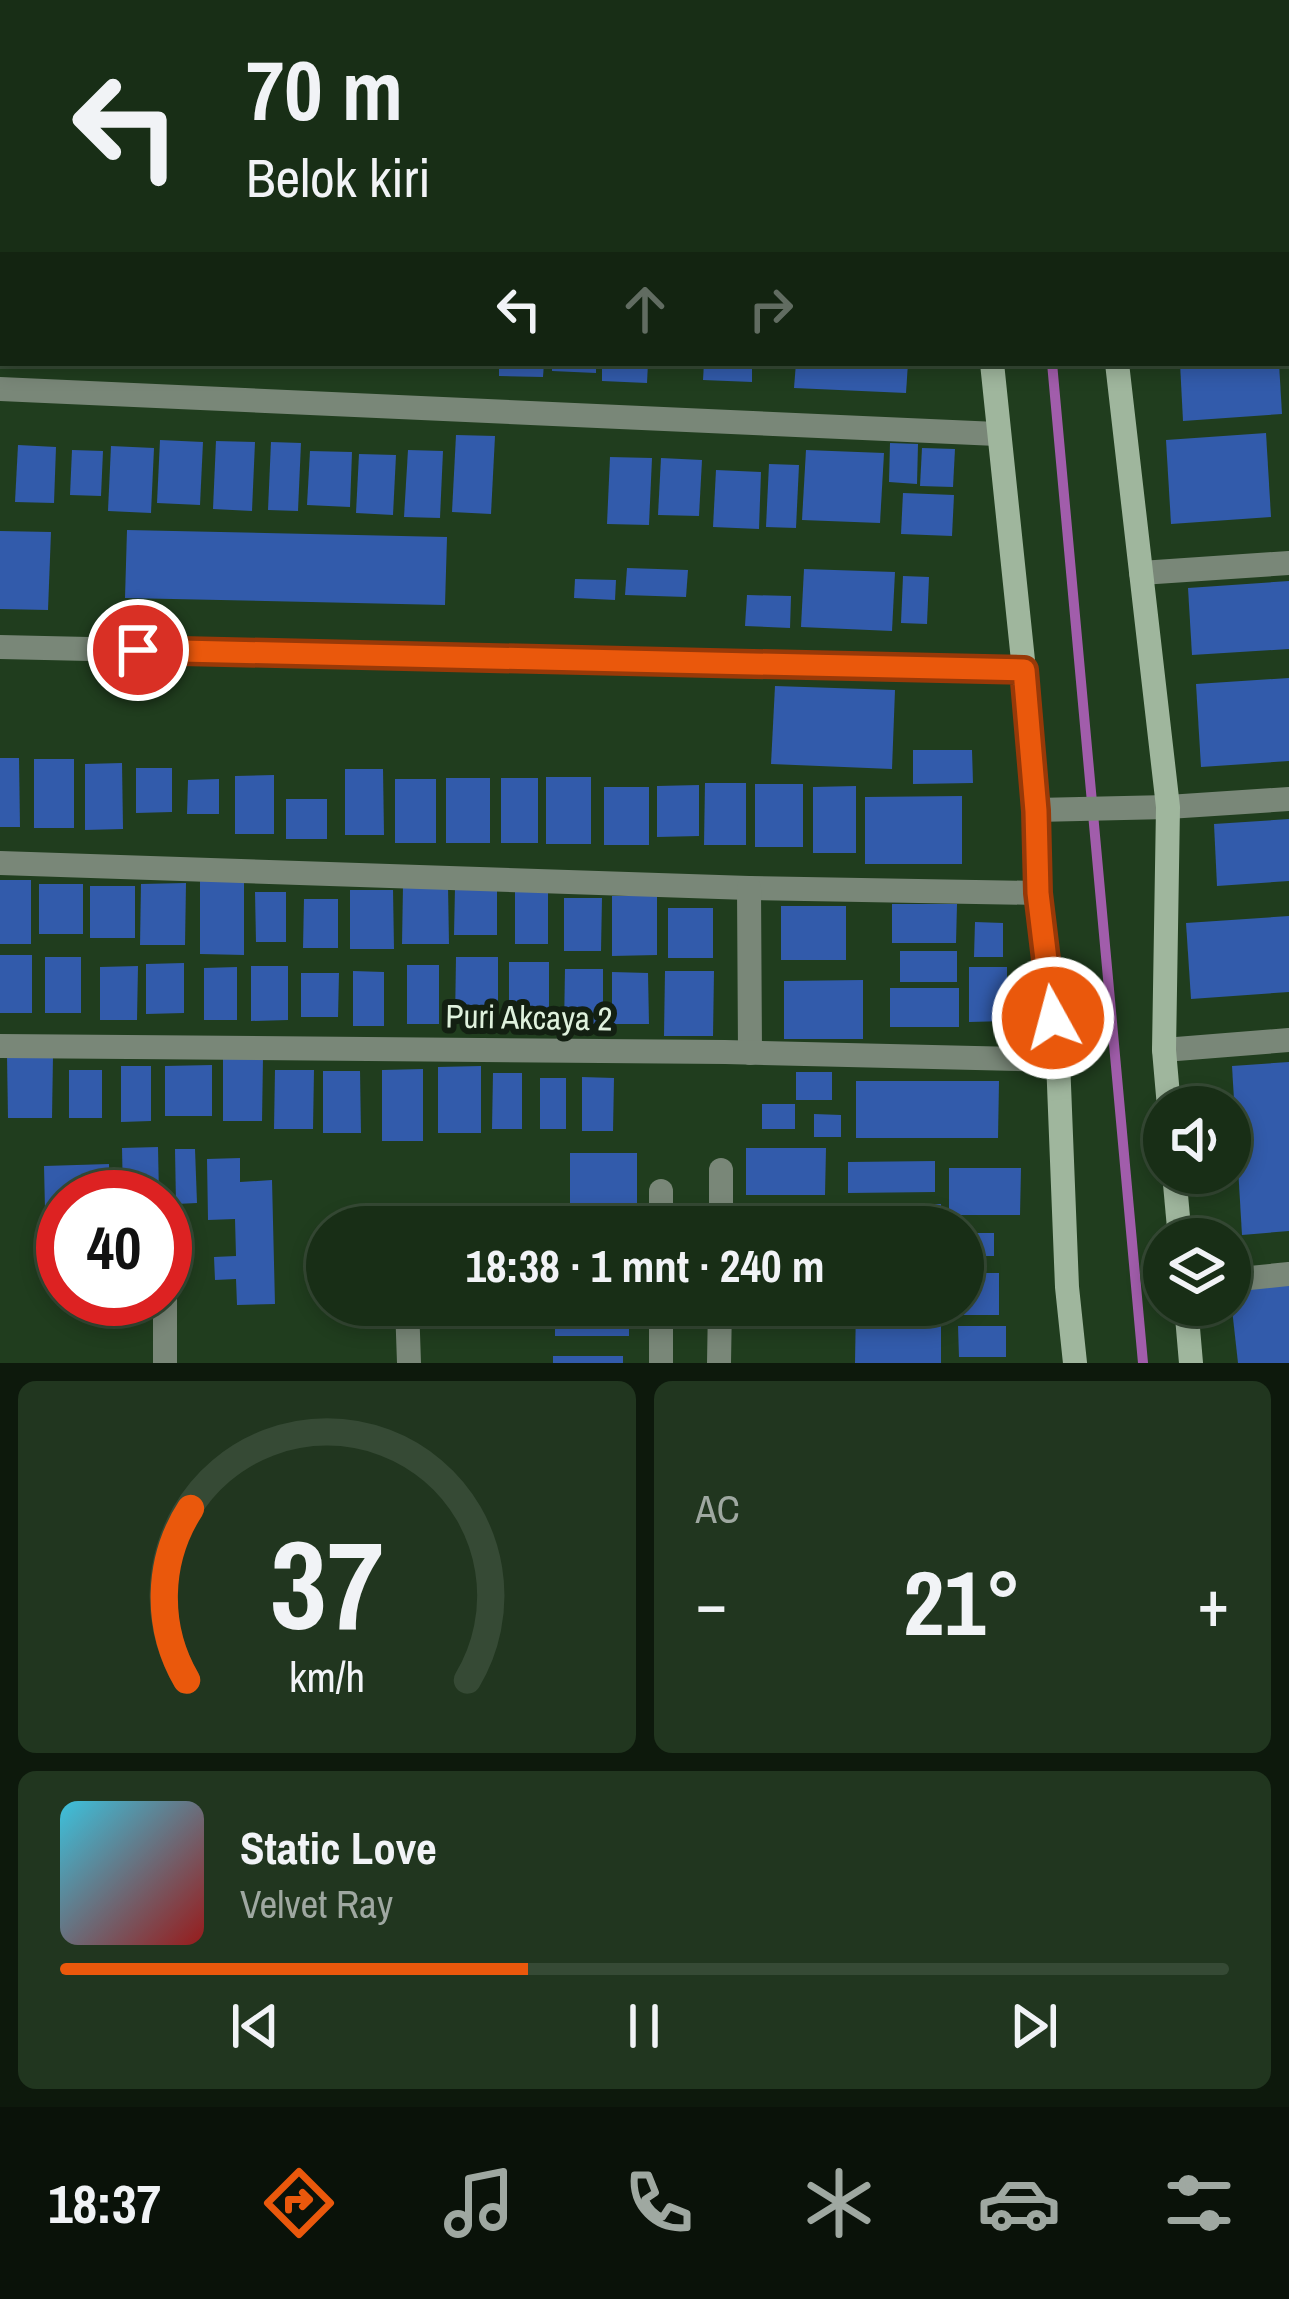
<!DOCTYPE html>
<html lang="id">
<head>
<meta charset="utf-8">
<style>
  body { margin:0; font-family:"Archivo Narrow",sans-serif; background:#21361f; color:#f1f3f6; height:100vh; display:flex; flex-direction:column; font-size:45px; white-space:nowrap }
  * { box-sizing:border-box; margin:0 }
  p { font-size:39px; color:#9fa8a1 }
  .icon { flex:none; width:66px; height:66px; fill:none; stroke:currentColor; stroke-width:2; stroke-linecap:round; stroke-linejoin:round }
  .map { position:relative; height:1363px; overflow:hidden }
  .panel { display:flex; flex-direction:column; gap:18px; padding:18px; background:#0d190c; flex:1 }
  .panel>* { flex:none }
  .banner { position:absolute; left:0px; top:0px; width:1290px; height:366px; box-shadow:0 6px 18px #0003,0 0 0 3px #364a35; background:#182e16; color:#f1f3f6; overflow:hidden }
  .controls { position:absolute; left:1143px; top:1086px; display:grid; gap:24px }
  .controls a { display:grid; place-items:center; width:108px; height:108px; border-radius:50%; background:#182e16; box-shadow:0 6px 18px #0003,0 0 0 3px #364a35; font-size:60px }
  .speed { position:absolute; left:36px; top:1170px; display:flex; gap:24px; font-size:60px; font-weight:700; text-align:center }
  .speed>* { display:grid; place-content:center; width:156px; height:156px; border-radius:50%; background:#182e16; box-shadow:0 6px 18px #0003,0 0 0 3px #364a35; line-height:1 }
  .speed .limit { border:18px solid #d22; background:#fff; color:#111 }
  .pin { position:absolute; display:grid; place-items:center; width:102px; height:102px; color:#fff; margin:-51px; border:6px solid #fff; border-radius:50%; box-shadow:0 3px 12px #0007 }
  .me { position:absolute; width:132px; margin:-66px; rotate:353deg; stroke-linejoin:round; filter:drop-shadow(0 0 9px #0008) }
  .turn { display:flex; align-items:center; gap:42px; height:252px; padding:0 48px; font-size:54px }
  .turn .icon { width:156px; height:156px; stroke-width:2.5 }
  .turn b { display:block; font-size:84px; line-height:102px }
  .lanes { display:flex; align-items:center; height:114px; padding:0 48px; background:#0003; justify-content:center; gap:60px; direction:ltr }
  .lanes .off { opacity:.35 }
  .big { font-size:90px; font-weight:700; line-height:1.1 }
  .panel .tile { flex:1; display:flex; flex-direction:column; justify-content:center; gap:18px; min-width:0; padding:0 42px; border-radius:18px; background:#21361f }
  .panel .dial { align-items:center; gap:0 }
  .dial svg { height:312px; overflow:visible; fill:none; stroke:#364a35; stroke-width:7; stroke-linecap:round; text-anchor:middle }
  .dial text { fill:#f1f3f6; stroke:none }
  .song { display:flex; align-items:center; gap:36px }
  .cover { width:144px; height:144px; border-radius:18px; background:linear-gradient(135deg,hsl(190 70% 55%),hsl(0 70% 35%)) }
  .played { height:12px; border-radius:6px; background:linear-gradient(90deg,#ea580c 40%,#364a35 40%) }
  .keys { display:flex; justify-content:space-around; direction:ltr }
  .heat { display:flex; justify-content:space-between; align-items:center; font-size:66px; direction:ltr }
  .panel .tiles { flex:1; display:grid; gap:18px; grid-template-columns:1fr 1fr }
  .tile:last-child { grid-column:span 2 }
  .trip { position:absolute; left:306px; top:1206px; width:678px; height:120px; border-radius:60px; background:#182e16; box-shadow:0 6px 18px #0003,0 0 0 3px #364a35; font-weight:700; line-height:120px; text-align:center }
  .dock { display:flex; height:192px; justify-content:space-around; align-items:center; background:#0a1209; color:#9fa8a1 }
  .dock .icon { width:84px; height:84px }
  .dock .selected { color:#ea580c }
  .dock b { font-size:54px; color:#f1f3f6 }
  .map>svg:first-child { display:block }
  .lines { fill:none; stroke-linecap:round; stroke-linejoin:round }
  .stream { stroke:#a15dab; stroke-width:10 }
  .building { fill:#325bab }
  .street { stroke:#798778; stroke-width:24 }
  .secondary { stroke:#9fb69d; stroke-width:24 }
  .route-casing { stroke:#983908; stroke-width:30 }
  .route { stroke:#ea580c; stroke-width:21 }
  .labels { text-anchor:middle; stroke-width:12; stroke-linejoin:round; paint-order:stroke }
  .street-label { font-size:33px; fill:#dff1dd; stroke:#132012 }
</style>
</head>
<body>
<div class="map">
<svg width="1289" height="1363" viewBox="0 0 1289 1363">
  <rect width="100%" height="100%" fill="#203d1e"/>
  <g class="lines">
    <g class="stream">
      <polyline points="1018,0 1019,3"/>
      <polyline points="1052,363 1143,1363"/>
    </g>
  </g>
  <g class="building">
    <polygon points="499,363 544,363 543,377 499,376"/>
    <polygon points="552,363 596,363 596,373 552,371"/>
    <polygon points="602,363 648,363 647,383 602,381"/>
    <polygon points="655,363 698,363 698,369 654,368"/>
    <polygon points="704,363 752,363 752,382 703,380"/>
    <polygon points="796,363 908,363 906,393 794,388"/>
    <polygon points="1180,363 1279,363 1282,414 1183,421"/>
    <polygon points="1266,433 1271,517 1171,524 1166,440"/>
    <polygon points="456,435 495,436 491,514 452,512"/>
    <polygon points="160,440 203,442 200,505 157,503"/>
    <polygon points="216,441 255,442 252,511 213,509"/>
    <polygon points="271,442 301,443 298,511 268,510"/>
    <polygon points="890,443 918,444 917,484 889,482"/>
    <polygon points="18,445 56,447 54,503 15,502"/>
    <polygon points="111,446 154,448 151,513 108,511"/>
    <polygon points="922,448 955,449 953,487 920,486"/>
    <polygon points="72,450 103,451 101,496 70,495"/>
    <polygon points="408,450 443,451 440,518 404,517"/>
    <polygon points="806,450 884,453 880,523 802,520"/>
    <polygon points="310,451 352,452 350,507 307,505"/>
    <polygon points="359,454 396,455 393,515 356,513"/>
    <polygon points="610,457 652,458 649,525 607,524"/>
    <polygon points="661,458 702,460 699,516 658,515"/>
    <polygon points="769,464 799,465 796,528 766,527"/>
    <polygon points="716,470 761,472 759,529 713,527"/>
    <polygon points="903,493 954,495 952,536 901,534"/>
    <polygon points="127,530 447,537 445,605 125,598"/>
    <polygon points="0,531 51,532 48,610 0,609"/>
    <polygon points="627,568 688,570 686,597 625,595"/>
    <polygon points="804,569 895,572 892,631 801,627"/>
    <polygon points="903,576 929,577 927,624 901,623"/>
    <polygon points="575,579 616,580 615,600 574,598"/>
    <polygon points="1289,581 1289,649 1192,655 1188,588"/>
    <polygon points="747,595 791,596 790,628 745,626"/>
    <polygon points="1289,678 1289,761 1201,767 1196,684"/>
    <polygon points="775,686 895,690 892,769 771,764"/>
    <polygon points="913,750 972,750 973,783 913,784"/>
    <polygon points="0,758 19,758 20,827 0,827"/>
    <rect x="34" y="759" width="40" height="69"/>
    <polygon points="122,763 123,829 85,830 85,764"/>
    <polygon points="136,768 172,768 172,812 136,813"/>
    <polygon points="345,769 383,769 384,835 345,835"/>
    <polygon points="274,775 274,834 235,834 235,776"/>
    <rect x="546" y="777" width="45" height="67"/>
    <rect x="446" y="778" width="44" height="65"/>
    <rect x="501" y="778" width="37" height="65"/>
    <polygon points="219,779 219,814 187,814 188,780"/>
    <rect x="395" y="779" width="41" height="64"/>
    <polygon points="705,783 746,783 746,845 704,845"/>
    <rect x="755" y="784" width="48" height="63"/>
    <polygon points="699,785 699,836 657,837 657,786"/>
    <polygon points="856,786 856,853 813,853 813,787"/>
    <rect x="604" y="787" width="45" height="58"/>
    <polygon points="962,796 962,864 865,864 865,797"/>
    <rect x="286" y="799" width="41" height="40"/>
    <polygon points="1289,819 1289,881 1217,886 1214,824"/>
    <rect x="0" y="880" width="31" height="64"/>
    <polygon points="200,880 244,881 244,955 200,954"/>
    <polygon points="186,883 185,945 140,945 141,884"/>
    <rect x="39" y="884" width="44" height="50"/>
    <rect x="90" y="886" width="45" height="52"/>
    <polygon points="403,886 448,886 449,944 402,944"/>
    <polygon points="497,887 497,935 454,935 455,888"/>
    <rect x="515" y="889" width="33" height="55"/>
    <polygon points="350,890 393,890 394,949 350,949"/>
    <polygon points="255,892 286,892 286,942 256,942"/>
    <polygon points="612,896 657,896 657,955 612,956"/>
    <polygon points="564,898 602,898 601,951 564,951"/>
    <polygon points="304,899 338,899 338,948 303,948"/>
    <polygon points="892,904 957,904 956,943 892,943"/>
    <rect x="781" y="906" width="65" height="54"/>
    <rect x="668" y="908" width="45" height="50"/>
    <polygon points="1289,916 1289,992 1191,999 1186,923"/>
    <polygon points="975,922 1003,923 1003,957 974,957"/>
    <rect x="900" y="951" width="57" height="31"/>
    <rect x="0" y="955" width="32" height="58"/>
    <rect x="45" y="957" width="36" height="56"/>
    <polygon points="456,957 498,957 498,1020 455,1021"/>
    <rect x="509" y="962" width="40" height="58"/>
    <polygon points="184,963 184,1013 146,1014 146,964"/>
    <rect x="407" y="965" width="32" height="59"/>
    <polygon points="138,966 137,1020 100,1020 100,967"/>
    <polygon points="251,966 288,966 288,1020 251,1021"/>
    <polygon points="237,967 237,1020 204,1020 204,968"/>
    <polygon points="969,967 1007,967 1007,1021 969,1022"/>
    <polygon points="565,969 603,969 603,1029 564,1029"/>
    <polygon points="353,971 384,972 384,1026 353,1026"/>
    <polygon points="665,971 714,971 713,1036 664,1036"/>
    <polygon points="612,972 648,973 649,1024 612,1024"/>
    <polygon points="301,973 339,973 338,1017 301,1017"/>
    <polygon points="863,980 863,1039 784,1039 784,981"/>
    <rect x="890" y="988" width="69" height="39"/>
    <polygon points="7,1056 53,1056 52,1118 8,1118"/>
    <polygon points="223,1058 263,1058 262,1121 223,1121"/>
    <polygon points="1289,1062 1289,1231 1242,1235 1232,1066"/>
    <polygon points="212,1065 212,1116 165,1116 165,1066"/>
    <polygon points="121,1066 151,1066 151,1121 121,1122"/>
    <polygon points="481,1066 481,1133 438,1133 438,1067"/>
    <polygon points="423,1069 423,1141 382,1141 382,1070"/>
    <rect x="69" y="1070" width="33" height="48"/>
    <polygon points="275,1070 314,1070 313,1129 274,1129"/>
    <polygon points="323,1071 360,1071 361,1133 323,1133"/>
    <rect x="796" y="1072" width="36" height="28"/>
    <polygon points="493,1073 522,1073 522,1129 492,1129"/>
    <polygon points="582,1077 614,1078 613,1131 582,1131"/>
    <rect x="540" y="1078" width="26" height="51"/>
    <polygon points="856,1081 999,1081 998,1138 856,1138"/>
    <rect x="762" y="1104" width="33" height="25"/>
    <polygon points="814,1114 841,1115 841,1137 814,1137"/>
    <polygon points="158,1147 159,1197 123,1197 122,1148"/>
    <polygon points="746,1148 826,1148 825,1195 746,1195"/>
    <polygon points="175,1149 195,1149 197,1203 176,1204"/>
    <polygon points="570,1153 637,1153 637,1209 570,1210"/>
    <polygon points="240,1158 240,1182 272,1180 275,1304 237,1305 236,1279 215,1280 214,1257 236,1256 235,1219 208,1220 207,1159"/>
    <polygon points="935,1161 935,1192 848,1193 848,1162"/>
    <polygon points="109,1164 110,1197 63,1197 63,1253 46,1254 44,1166"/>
    <polygon points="949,1168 1021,1168 1020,1215 949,1215"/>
    <rect x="843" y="1204" width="98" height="23"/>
    <rect x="744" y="1210" width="85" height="17"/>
    <rect x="963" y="1233" width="31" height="23"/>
    <polygon points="963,1273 999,1273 999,1315 952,1315 953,1305 963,1305"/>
    <polygon points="1289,1282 1289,1363 1238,1363 1230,1291"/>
    <rect x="555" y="1305" width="74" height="31"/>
    <polygon points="856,1305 941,1305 941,1363 855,1363"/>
    <polygon points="958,1326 1006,1326 1006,1357 959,1357"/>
    <rect x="553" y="1356" width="70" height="7"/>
  </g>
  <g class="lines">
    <g class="street">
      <polyline points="1287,45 1289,45"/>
      <polyline points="0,147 3,147"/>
      <polyline points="1287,309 1289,308"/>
      <polyline points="0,389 997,434"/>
      <polyline points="1141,573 1289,563"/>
      <polyline points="0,647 1024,670"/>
      <polyline points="1036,810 1168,807 1289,799"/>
      <polyline points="0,863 749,888 1038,893"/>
      <polyline points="749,888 750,1053"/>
      <polyline points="0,1046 725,1052 1058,1060"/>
      <polyline points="1164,1050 1289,1040"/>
      <polyline points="721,1170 721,1227"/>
      <polyline points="661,1227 661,1191"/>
      <polyline points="1230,1280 1289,1274"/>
      <polyline points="165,1285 165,1363"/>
      <polyline points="407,1305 409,1363"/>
      <polyline points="661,1363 661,1305"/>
      <polyline points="719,1363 720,1305"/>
    </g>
    <g class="secondary">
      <polyline points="956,0 956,3"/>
      <polyline points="1088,0 1089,3"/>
      <polyline points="992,363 1024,670 1036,810 1038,893 1058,1060 1067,1287 1075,1363"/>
      <polyline points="1117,363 1168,807 1164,1050 1169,1107"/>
      <polyline points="1174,1173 1180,1239"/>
      <polyline points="1186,1305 1191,1363"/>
    </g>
  </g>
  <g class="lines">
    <g class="route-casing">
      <polyline id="route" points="138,650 1024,670 1036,811 1038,893 1053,1018"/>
    </g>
    <use href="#route" class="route"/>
  </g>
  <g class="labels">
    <g class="street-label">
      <text transform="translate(529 1017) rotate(1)" y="12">Puri Akcaya 2</text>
    </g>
  </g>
</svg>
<div class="controls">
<a><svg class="icon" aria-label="sound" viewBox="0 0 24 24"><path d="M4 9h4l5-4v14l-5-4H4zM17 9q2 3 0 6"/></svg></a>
<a><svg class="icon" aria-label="layers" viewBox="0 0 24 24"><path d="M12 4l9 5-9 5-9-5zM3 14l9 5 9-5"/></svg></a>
</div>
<div class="speed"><div class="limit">40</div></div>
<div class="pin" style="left:138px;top:650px;background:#d93025"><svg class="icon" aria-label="arrive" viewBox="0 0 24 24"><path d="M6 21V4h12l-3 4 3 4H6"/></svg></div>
<svg class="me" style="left:1053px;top:1018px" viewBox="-20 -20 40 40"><circle r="17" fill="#ea580c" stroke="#fff" stroke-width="3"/><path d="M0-11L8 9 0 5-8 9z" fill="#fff"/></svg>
<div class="trip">18:38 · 1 mnt · 240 m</div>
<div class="banner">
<div class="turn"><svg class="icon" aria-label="left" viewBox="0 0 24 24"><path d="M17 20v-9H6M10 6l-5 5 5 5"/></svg><div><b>70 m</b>Belok kiri</div></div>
<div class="lanes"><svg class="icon" aria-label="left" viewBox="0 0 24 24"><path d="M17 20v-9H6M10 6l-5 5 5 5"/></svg><svg class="icon off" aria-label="ahead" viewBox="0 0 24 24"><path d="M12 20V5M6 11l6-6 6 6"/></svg><svg class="icon off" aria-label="right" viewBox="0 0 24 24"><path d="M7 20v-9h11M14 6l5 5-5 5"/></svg></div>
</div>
</div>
<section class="panel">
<div class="tiles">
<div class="tile dial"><svg viewBox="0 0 100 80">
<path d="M14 69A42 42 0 1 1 86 69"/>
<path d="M14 69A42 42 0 0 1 15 25" stroke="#ea580c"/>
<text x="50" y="56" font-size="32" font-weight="700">37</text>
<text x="50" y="72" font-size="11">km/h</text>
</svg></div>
<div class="tile"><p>AC</p>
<div class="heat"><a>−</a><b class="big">21°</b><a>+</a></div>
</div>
<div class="tile">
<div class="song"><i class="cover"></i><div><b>Static Love</b><p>Velvet Ray</p></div></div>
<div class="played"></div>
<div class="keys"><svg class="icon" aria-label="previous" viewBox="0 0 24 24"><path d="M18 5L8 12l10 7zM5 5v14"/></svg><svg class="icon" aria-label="pause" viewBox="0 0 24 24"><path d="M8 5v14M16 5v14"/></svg><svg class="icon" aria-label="next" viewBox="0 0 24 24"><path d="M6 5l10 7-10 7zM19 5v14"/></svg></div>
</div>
</div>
</section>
<nav class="dock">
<b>18:37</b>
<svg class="icon selected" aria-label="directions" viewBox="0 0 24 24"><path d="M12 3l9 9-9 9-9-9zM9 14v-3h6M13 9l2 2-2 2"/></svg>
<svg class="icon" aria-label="music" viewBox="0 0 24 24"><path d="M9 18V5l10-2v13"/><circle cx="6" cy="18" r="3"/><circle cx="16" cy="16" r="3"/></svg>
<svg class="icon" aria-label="phone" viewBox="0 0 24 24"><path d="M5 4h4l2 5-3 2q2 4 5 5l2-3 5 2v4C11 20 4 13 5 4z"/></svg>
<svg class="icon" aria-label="climate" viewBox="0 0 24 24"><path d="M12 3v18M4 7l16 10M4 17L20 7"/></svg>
<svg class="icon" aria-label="car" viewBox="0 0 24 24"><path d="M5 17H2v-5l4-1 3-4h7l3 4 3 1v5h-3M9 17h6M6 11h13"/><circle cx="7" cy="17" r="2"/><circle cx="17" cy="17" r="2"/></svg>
<svg class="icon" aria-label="filters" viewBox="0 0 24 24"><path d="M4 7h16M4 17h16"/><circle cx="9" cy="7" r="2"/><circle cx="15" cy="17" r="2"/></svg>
</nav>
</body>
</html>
